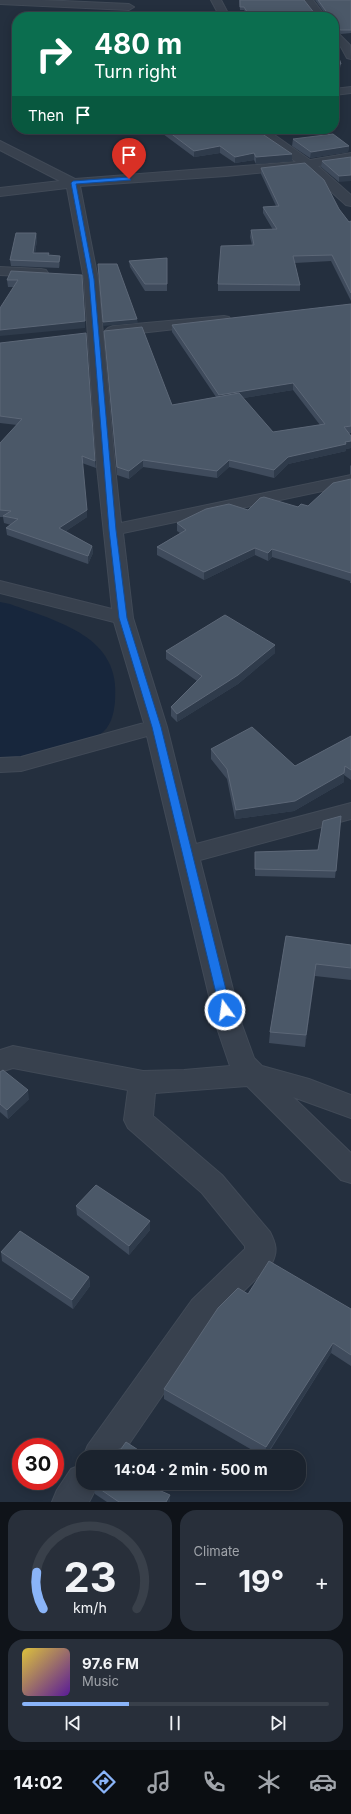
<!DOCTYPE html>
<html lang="en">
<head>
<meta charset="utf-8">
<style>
  body { margin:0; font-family:Inter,sans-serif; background:#282f3a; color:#f1f3f6; height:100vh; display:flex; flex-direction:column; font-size:15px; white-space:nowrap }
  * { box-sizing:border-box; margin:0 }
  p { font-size:13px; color:#a0a4aa }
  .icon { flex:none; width:22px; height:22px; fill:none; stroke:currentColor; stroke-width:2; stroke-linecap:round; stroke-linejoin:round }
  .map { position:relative; height:1502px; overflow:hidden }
  .drawer { display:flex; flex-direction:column; gap:8px; padding:8px; background:#0f1319; flex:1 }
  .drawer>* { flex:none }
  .hud { position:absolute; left:12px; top:12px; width:327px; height:122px; border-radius:16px; box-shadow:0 2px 10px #0003,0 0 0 1px #39404a; background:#0b6e4f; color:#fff; overflow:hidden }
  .speed { position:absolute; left:12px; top:1438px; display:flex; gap:8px; font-size:20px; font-weight:700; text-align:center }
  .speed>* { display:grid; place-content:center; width:52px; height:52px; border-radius:50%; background:#1b232e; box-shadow:0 2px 10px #0003,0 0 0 1px #39404a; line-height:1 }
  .speed .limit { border:6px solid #d22; background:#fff; color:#111 }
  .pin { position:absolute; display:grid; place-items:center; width:34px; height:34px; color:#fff; margin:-41px -17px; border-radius:50% 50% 50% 0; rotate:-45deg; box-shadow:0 0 4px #0007 }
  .pin .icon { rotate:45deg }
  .me { position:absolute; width:44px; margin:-22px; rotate:346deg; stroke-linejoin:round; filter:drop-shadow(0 0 3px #0008) }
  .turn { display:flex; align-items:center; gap:14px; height:84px; padding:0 16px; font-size:18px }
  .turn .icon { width:52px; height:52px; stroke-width:2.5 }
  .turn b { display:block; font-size:28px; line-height:34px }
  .then { display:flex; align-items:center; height:38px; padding:0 16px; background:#0003; gap:8px; font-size:15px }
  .big { font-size:30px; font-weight:700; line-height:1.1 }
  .drawer .widget { flex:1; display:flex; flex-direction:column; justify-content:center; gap:6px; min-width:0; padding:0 14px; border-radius:16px; background:#282f3a }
  .drawer .dial { align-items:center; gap:0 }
  .dial svg { height:104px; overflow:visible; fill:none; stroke:#39404a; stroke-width:7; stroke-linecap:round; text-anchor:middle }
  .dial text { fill:#f1f3f6; stroke:none }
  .song { display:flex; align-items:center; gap:12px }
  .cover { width:48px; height:48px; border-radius:6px; background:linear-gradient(135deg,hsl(50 70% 55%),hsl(270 70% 35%)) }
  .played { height:4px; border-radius:2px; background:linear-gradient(90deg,#8ab4f8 35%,#39404a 35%) }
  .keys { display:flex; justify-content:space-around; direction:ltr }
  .heat { display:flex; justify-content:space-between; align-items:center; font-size:22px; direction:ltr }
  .drawer .tiles { flex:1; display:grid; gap:8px; grid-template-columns:1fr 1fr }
  .widget:last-child { grid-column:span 2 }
  .trip { position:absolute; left:76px; top:1450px; width:230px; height:40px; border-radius:16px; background:#1b232e; box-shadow:0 2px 10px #0003,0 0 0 1px #39404a; font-weight:700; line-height:40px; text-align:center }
  .tabs { display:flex; height:64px; justify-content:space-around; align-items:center; background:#0b0e12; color:#a0a4aa }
  .tabs .icon { width:28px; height:28px }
  .tabs .current { color:#8ab4f8 }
  .tabs b { font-size:18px; color:#f1f3f6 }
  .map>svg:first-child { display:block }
  .water { fill:#17263c }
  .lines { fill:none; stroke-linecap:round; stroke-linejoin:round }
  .street-casing { stroke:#414a57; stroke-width:2 }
  .street { fill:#38414e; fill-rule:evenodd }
  .wall { fill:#3f4b5c; fill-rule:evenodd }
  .shaded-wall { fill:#2f3b4b }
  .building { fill:#4b5868; stroke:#5c6777 }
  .route { fill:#1a73e8; stroke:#114b97 }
</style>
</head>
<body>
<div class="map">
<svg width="351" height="1502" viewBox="0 0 351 1502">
  <rect width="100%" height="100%" fill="#242f3e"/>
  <path class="water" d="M0 602 10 604C58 622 122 636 115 701 114 713 111 728 99 735 77 749 27 756 0 762Z"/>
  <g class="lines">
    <g class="street-casing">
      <g id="street">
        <polygon points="0,0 41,0 129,4 134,7 129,10 0,4"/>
        <polygon points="211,0 221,0 230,17 220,17"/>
        <polygon points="303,0 313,0 326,17 316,17"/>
        <polygon points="334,32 338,33 350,45 351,59 347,58 341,47 334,41"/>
        <polygon points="351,87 351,93 334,95 334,89"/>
        <path d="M252 129H266L310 160 351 153V161L318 166 351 195V206L346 205 305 168 226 176 80 186 98 279 115 467 121 523 351 475V485L123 533 133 618 167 727 196 844 351 803V819L200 860 242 1025 254 1058 262 1066 309 1079 351 1095V1118L293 1097 351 1153V1183L341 1180 247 1086 155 1093 153 1116 222 1175 270 1232C276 1244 278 1251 272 1263L214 1320 120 1457H83L88 1445 192 1300 245 1249V1246L202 1193 128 1128 124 1120 128 1090 13 1068 0 1072V1050L13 1046 143 1071 184 1070 230 1066 216 1025 147 736 21 771 0 772V758L21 757 144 723 114 622 0 593V581L112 609 97 467 84 279 67 188 0 196V188L60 181 0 150V141L75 179 296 162Z"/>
        <polygon points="0,267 41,269 46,270 48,273 46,276 41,277 0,275"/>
        <polygon points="224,316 229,317 231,320 229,323 113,336 108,334 105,331 108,328 113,326"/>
        <polygon points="83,1464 83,1483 99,1483 89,1502 52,1502 57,1490 71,1469"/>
      </g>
    </g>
    <use href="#street" class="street"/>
  </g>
  <g class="wall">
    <polygon points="239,0 304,0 315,14 326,15 315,0 351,0 351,33 341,34 334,31 334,17 248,17 244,10 240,10"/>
    <polygon points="334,43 341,64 340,68 334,68"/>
    <polygon points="163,129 255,129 292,161 256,164 254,160 235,163 220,153 194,157 163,134"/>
    <polygon points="293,139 349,146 348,152 310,158 292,146"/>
    <polygon points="351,157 339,182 321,167 322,161"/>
    <polygon points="261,168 339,209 349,222 351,221 351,301 331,261 295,263 300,285 300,291 218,291 218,284 252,245 250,237 251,230 273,230 263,213 263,207 276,206 261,174"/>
    <polygon points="36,233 37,240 35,253 49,255 60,262 59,268 11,266 10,260"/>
    <polygon points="167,258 167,291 145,291 130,267 129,261"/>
    <polygon points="11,271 85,328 14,287 8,287 7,280"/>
    <path d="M351 304V433H349L351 436V448L346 449V451L288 464 274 478 229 467 217 478 143 467 129 479 117 475 104 331 172 405 216 397 172 332V325ZM293 390 320 425 273 432 243 398Z"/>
    <polygon points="0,343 95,461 96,468 82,463 87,517 66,531 92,546 93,553 88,564 7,535 6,528 11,525 4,523 3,517 0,517 0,443 17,425 0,423"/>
    <polygon points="351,465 351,474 350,474 350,466"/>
    <polygon points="351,479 351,583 350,583 350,581 272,557 268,561 255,555 204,580 157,555 157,547 180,533 177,531 177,523 248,510 308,506"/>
    <polygon points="166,651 275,653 238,684 177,722 171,716 171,707 197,681 166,659"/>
    <polygon points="351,736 351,780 344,775 344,782 294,811 235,819 227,779 211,759 211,749 295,766"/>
    <polygon points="341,816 335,878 255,876 255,852 318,850"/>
    <polygon points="286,936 351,945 351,980 315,976 305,1047 269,1043 270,1032"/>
    <polygon points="0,1072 29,1099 8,1119 0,1112"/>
    <polygon points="76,1206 150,1221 150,1230 129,1255 77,1215"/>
    <polygon points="1,1252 89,1277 90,1286 73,1309 2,1261"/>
    <polygon points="248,1294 351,1309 351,1366 331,1353 266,1457 264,1457 164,1399 164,1389"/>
    <polygon points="159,1483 156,1488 170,1502 107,1502 95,1494 94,1485"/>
  </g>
  <g class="shaded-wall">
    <polygon points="220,146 220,153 194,157 194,151"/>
    <polygon points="349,146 348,152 310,158 311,152"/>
    <polygon points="254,153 254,160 235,163 235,157"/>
    <polygon points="292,154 292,161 256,164 256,157"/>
    <polygon points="351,175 351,181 339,182 339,176"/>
    <polygon points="36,233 37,240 34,259 33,253"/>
    <polygon points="60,256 60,262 59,268 59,262"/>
    <polygon points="137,319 138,323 103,326 103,322"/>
    <polygon points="85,321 85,328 0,336 0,330"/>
    <polygon points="293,383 293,390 219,402 219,395"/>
    <polygon points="351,441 351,448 346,449 346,451 288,464 274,478 274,470 288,457 345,442"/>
    <polygon points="143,460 143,467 129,479 129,471"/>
    <polygon points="229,460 229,467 217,478 217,471"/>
    <polygon points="87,510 87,517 60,535 59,528"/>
    <polygon points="92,546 93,553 88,564 88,556"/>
    <polygon points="255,548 255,555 204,580 204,572"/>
    <polygon points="272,549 272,557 268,561 268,553"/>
    <polygon points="275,645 275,653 238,684 177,722 177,714"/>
    <polygon points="344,773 344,782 294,811 235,819 236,810"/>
    <polygon points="316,964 315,976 305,1047 306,1035"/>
    <polygon points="28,1090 29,1099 8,1119 7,1110"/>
    <polygon points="150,1221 150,1230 129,1255 129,1246"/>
    <polygon points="89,1277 90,1286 73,1309 72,1300"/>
    <polygon points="333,1343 331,1353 265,1457 266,1447"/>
    <polygon points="154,1483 159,1483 153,1495 152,1487"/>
    <polygon points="170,1495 170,1502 166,1502"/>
  </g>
  <g class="building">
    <polygon points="240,0 304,0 315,14 326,15 328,14 318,0 351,0 351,30 341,30 334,28 334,17 255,17 254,15 249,15 244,7 240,7"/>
    <polygon points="334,43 341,64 334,64"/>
    <polygon points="165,129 255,129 292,154 256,157 254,153 235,157 220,146 194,151"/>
    <polygon points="333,134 349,146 311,152 293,139"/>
    <polygon points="351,157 351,175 339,176 322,161"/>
    <polygon points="305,163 324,180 339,209 349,222 351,221 351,293 332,255 293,256 300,285 218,284 221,246 254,245 251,230 277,229 263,207 279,206 261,168"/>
    <polygon points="16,233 36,233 33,253 49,253 48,255 60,256 59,262 10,260"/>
    <polygon points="167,258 167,284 145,284 129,261"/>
    <polygon points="98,264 117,264 137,319 103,322"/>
    <polygon points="11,271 82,275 85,321 0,330 0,308 18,280 7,280"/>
    <polygon points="351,304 351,426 344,427 351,436 351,441 345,442 346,444 288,457 274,470 229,460 217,471 143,460 129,471 117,467 104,331 142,327 172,405 239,393 273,432 325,424 293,383 219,395 172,325"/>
    <polygon points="86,333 95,461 82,456 87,510 59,528 92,546 88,556 6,528 18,519 3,516 11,511 0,510 0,443 22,419 0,416 0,343"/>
    <polygon points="351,479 351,573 272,549 268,553 255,548 204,572 157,547 186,530 177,523 206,509 229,504 248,510 260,498 264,497 298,507 301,504 308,506 333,483"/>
    <polygon points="225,615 275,645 238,675 177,714 171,707 202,676 166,651"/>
    <polygon points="252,727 295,766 351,736 351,770 345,766 344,773 295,801 236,810 227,769 211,749"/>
    <polygon points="341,816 336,871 255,869 255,852 318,850 323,821"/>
    <polygon points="286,936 351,945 351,968 316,964 306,1035 270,1032"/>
    <polygon points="3,1070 28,1090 7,1110 0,1104 0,1072"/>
    <polygon points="96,1185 150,1221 129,1246 76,1206"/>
    <polygon points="20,1231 89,1277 72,1300 1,1252"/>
    <polygon points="269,1261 351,1309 351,1355 333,1343 266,1447 164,1389 218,1308 238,1288 248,1294"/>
    <polygon points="126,1442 149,1457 110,1457 115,1450 121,1449"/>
    <polygon points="96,1483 154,1483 152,1487 170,1495 166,1502 119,1502 94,1485"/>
  </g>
  <polygon class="route" points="129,177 131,180 76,184 94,279 116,530 127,618 161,727 231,1010 229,1013 221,1013 220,1010 152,727 119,618 109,530 89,279 71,183 73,181"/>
</svg>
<div class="speed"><div class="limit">30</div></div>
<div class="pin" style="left:129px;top:179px;background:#d93025"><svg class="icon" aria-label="arrive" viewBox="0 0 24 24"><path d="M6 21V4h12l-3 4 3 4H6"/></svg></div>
<svg class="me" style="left:225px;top:1010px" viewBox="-20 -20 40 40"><circle r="17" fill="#1a73e8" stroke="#fff" stroke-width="3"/><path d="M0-11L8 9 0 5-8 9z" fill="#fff"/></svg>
<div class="trip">14:04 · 2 min · 500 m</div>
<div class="hud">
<div class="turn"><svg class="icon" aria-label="right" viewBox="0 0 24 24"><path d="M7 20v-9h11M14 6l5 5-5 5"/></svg><div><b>480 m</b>Turn right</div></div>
<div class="then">Then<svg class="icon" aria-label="arrive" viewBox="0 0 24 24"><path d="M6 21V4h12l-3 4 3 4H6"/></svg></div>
</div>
</div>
<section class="drawer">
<div class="tiles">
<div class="widget dial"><svg viewBox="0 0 100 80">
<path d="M14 69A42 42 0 1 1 86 69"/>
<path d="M14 69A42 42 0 0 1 9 41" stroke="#8ab4f8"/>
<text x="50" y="56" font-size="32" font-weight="700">23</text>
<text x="50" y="72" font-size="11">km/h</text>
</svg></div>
<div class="widget"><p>Climate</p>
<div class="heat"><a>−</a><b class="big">19°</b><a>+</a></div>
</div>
<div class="widget">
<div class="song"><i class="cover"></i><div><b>97.6 FM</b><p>Music</p></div></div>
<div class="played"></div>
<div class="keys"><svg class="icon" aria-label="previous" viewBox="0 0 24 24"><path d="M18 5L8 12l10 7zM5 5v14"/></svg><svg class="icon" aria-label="pause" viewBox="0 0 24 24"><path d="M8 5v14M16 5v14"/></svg><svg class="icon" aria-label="next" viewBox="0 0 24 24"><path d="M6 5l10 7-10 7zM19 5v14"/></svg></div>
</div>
</div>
</section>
<nav class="tabs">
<b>14:02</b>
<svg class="icon current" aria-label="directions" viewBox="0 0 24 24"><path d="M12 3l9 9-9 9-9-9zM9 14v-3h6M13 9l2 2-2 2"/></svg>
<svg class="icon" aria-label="music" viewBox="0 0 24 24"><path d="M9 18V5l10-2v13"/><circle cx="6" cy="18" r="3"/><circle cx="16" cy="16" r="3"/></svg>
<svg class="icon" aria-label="phone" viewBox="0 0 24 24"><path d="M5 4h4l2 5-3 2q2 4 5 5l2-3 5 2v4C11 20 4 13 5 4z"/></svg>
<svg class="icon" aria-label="climate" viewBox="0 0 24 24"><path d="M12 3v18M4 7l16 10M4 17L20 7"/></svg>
<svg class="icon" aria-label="car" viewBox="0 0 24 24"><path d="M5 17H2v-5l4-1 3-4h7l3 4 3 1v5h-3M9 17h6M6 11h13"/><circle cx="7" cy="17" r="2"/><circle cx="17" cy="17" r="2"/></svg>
</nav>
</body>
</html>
